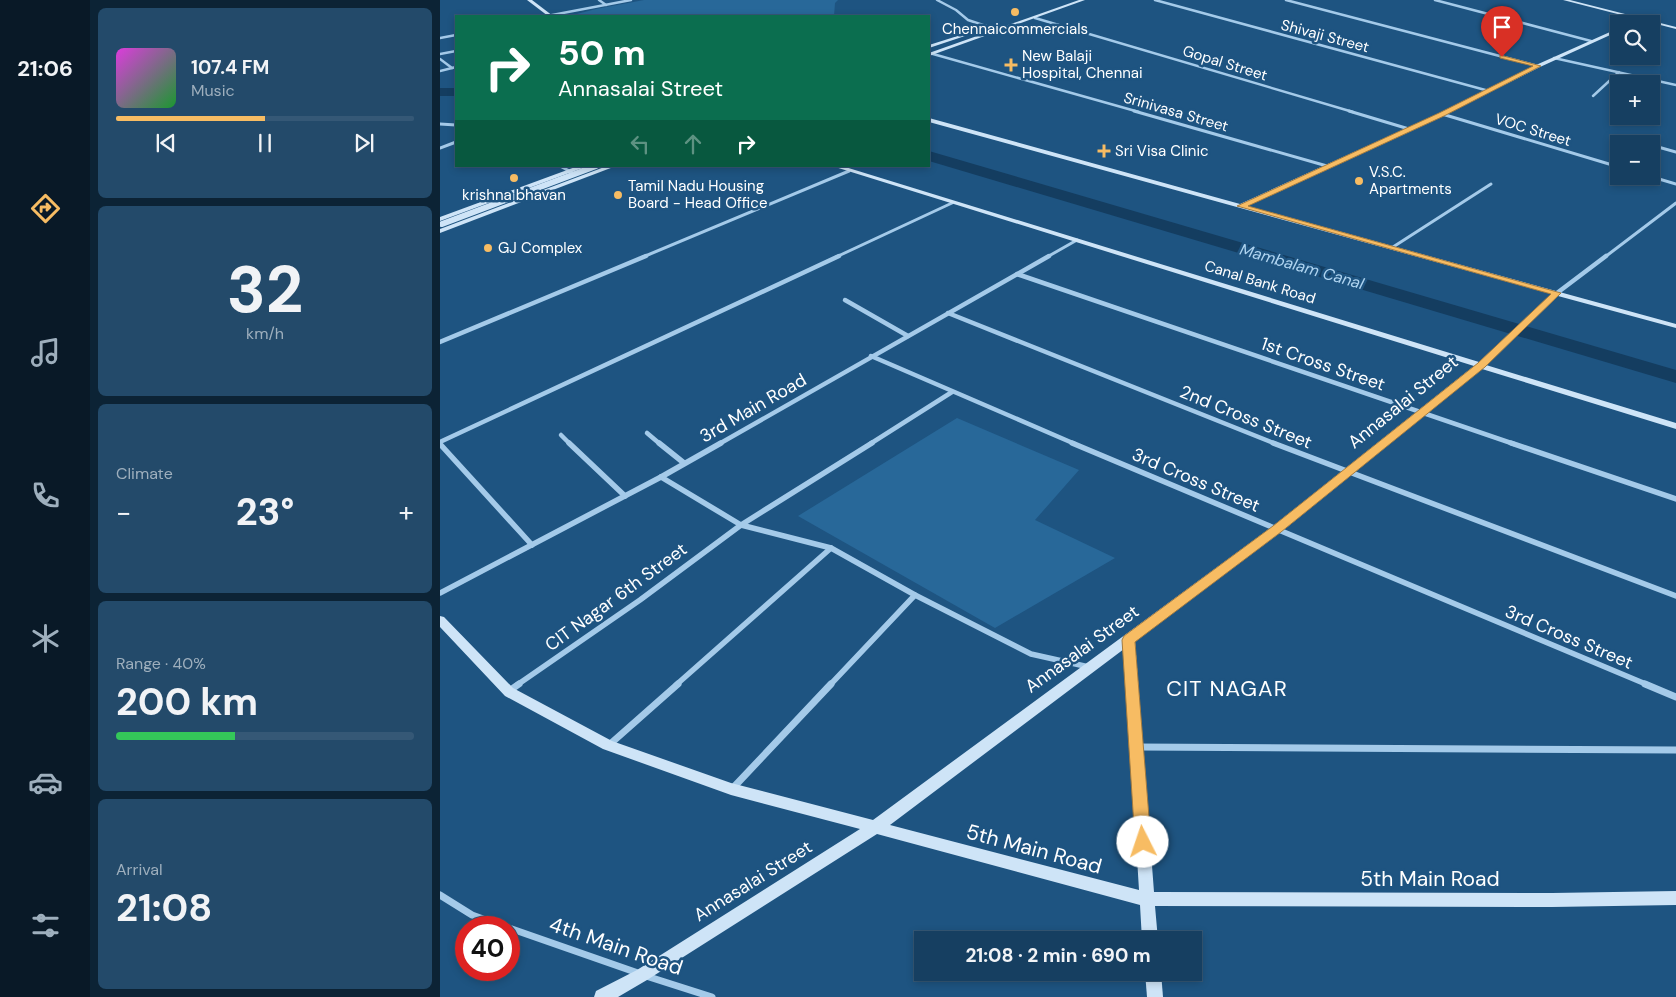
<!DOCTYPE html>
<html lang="en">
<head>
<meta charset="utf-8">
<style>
  body { margin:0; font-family:"DM Sans",sans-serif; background:#234a6a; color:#f1f3f6; height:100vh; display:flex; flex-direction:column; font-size:19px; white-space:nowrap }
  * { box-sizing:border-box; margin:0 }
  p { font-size:16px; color:#9eafbd }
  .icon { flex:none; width:28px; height:28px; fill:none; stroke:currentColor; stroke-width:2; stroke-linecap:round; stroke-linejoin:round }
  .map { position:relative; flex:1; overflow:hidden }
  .sheet { display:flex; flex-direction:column; gap:8px; padding:8px; background:#0c2335; width:350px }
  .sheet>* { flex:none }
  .banner { position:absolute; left:15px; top:15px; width:475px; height:152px; border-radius:0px; box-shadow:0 2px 8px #0003,0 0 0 1px #355876; background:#0b6e4f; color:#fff; overflow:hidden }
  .tools { position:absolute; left:1170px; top:15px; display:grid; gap:10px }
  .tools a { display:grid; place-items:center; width:50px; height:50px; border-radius:0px; background:#163f61; box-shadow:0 2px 8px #0003,0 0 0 1px #355876; font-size:25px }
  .speed { position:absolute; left:15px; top:916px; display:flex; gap:10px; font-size:25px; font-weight:700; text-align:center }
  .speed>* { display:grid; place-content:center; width:65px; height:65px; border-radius:50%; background:#163f61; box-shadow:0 2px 8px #0003,0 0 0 1px #355876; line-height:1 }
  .speed .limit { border:8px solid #d22; background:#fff; color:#111 }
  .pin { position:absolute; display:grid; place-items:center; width:42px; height:42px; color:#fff; margin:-51px -21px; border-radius:50% 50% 50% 0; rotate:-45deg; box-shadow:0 0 5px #0007 }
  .pin .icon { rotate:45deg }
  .me { position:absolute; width:55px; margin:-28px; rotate:356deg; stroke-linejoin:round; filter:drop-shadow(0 0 4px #0008) }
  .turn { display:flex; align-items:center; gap:18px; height:105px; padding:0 20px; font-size:22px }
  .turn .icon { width:65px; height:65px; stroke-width:2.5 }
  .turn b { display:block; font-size:35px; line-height:42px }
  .lanes { display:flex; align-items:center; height:48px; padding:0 20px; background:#0003; justify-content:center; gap:25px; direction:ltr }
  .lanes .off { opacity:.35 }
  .big { font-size:38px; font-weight:700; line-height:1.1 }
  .sheet .card { flex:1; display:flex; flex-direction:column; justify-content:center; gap:8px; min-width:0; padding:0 18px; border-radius:8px; background:#234a6a }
  .sheet .dial { align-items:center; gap:0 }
  .dial b { font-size:65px; line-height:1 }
  .song { display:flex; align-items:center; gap:15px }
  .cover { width:60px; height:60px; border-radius:8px; background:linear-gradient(135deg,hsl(300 70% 55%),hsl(130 70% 35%)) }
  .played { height:5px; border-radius:2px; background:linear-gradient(90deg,#f7bc63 50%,#355876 50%) }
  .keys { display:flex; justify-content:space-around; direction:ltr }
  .heat { display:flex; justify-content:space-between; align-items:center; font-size:28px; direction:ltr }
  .charge { height:8px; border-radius:4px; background:linear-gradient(90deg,#34c759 40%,#355876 0) }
  .trip { position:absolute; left:474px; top:931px; width:288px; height:50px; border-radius:0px; background:#163f61; box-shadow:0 2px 8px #0003,0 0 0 1px #355876; font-weight:700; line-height:50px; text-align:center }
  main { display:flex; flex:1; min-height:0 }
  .dock { display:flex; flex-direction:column; width:90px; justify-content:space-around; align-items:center; background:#091927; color:#9eafbd }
  .dock .icon { width:35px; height:35px }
  .dock .selected { color:#f7bc63 }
  .dock b { font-size:22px; color:#f1f3f6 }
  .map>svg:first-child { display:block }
  .green { fill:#286899 }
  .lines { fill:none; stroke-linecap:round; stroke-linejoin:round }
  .canal { fill:#143d60; fill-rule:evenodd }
  .street-far4 { stroke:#a4cae9; stroke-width:2.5 }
  .street-far3 { stroke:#a4cae9; stroke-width:3 }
  .street-far2 { stroke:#a4cae9; stroke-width:4.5 }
  .street-far1 { stroke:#a4cae9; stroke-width:5.5 }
  .street { stroke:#a4cae9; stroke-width:7 }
  .secondary { fill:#cee4f7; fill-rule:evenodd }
  .secondary-bridge { stroke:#cee4f7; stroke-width:6 }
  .route { fill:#f7bc63; stroke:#a17a40 }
  .poi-dot { fill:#f7bc63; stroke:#1e5481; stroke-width:2 }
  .labels { text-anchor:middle; stroke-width:5; stroke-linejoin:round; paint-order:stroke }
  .far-poi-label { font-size:15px; fill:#fff; stroke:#1e5481; text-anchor:start }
  .far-street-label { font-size:15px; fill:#fff; stroke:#1e5481 }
  .far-water-label { font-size:16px; font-style:italic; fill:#afd4f0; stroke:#1e5481 }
  .street-label { font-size:18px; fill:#fff; stroke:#1e5481 }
  .near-street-label { font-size:21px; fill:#fff; stroke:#1e5481 }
  .near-neighbourhood-label { font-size:22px; letter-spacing:1px; fill:#fff; stroke:#1e5481 }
</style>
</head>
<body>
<main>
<nav class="dock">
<b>21:06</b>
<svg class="icon selected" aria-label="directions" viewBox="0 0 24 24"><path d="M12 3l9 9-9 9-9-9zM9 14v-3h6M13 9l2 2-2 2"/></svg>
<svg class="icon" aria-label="music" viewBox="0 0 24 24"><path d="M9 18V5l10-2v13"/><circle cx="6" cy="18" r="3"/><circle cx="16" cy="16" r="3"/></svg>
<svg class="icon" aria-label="phone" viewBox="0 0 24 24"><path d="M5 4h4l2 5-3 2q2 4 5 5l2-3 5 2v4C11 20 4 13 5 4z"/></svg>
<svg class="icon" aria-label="climate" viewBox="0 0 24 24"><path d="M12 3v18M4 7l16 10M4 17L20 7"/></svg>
<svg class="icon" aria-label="car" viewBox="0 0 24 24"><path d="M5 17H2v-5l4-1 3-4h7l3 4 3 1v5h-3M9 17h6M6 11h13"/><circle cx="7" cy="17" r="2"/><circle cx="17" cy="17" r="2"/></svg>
<svg class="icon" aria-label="filters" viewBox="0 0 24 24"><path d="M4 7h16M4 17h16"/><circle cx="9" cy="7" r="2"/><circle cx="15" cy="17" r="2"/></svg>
</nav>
<section class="sheet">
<div class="card">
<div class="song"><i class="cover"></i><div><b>107.4 FM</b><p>Music</p></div></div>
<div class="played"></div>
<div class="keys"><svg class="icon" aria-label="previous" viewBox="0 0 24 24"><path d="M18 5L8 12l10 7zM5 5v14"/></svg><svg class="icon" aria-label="pause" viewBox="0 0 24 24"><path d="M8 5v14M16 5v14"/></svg><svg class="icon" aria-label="next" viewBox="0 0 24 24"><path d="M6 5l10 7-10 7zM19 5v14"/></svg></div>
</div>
<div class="card dial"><b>32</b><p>km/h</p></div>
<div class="card"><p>Climate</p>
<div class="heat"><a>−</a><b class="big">23°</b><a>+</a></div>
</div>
<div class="card"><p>Range · 40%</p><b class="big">200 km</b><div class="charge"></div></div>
<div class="card"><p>Arrival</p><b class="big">21:08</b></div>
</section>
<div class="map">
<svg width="1236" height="997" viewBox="0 0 1236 997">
  <rect width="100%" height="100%" fill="#1e5481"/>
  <g class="green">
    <polygon points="204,0 398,0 395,3 394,16 129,16 156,9"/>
    <polygon points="517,418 639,470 595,520 675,558 555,628 358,516"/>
  </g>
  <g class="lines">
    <g class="canal">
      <rect x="0" y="88" width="16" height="8"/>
      <polygon points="489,151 1236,370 1236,383 489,161"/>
    </g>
    <g class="street-far4">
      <polyline points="159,0 166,5"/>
      <polyline points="497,0 516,10 528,20 549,27"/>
      <polyline points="715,0 1049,91"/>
      <polyline points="846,0 1098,66"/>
      <polyline points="995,0 1151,41"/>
      <polyline points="107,16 191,0"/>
      <polyline points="595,18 913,112"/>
      <polyline points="0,38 16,35"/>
      <polyline points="0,54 16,51"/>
      <polyline points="493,54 699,112"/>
      <polyline points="1114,58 1236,85"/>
      <polyline points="0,59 12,68"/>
      <polyline points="0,71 16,67"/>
      <polyline points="1153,96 1179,72"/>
    </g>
    <g class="street-far3">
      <polyline points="694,111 887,166"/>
      <polyline points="909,111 969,129"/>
      <polyline points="1002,114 1179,167"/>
      <polyline points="0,124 16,125"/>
      <polyline points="1193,140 1206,144"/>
      <polyline points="1211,145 1236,152"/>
      <polyline points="0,148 16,142"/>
      <polyline points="120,166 133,173"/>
      <polyline points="1209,176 1236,184"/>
      <polyline points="953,247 1051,184"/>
      <polyline points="203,257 409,171"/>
      <polyline points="396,257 512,203"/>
      <polyline points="607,257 637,240"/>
      <polyline points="1165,257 1236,203"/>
    </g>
    <g class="street-far2">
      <polyline points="577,274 1074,444"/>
      <polyline points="1117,293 1166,256"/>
      <polyline points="405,300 468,336"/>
      <polyline points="508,313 836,444"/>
      <polyline points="0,342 206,256"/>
      <polyline points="431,356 635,444"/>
      <polyline points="207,433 220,444"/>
      <polyline points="121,435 130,444"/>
      <polyline points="0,442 399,256"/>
      <polyline points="279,444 609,256"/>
      <polyline points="430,444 512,392"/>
    </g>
    <g class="street-far1">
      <polyline points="129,443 185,496"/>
      <polyline points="219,443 244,463"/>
      <polyline points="632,443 1208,685"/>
      <polyline points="833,443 1236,596"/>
      <polyline points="1071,443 1236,499"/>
      <polyline points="0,444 92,545"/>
      <polyline points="221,477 301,525 391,548 475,595 591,654 649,667"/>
      <polyline points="0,593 221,477 281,443"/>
      <polyline points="77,685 200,600 301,525 432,443"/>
      <polyline points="236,685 391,548"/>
      <polyline points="390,685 475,595"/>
    </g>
    <g class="street">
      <polyline points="1205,684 1236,697"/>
      <polyline points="69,691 79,684"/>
      <polyline points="169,745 238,684"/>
      <polyline points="697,747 1236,750"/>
      <polyline points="292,789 391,684"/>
      <polyline points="0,895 32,915 68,928"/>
      <polyline points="69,928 198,973"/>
      <polyline points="206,976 272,997"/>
    </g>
    <g class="secondary">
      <polygon points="87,0 92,0 113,16 108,16"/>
      <polygon points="639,0 645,0 489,56 489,53"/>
      <polygon points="1123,0 1130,0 1236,27 1236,29"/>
      <path d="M1179 28V31L1100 67 1004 115 807 206 1236 324V328L1118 296 1046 365 1236 423V429L1042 369 841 532 695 641 714 892 1112 893 1236 891V905L1112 907 715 906 718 940H702L700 905 437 834 207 980 178 997H154L156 991 197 970 420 829 291 795 163 749 65 696 0 627V616L4 617 73 688 172 741 291 783 433 820 833 526 1034 366 392 166H402L1039 362 1112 294 489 122V118L800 204 1000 113 1096 65ZM684 649 699 890 450 825Z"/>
      <polygon points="524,34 528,35 489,48 489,45"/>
      <polygon points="138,166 148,166 0,221 0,217"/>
      <polygon points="167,166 176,166 0,233 0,229"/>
      <polygon points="705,972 721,972 723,997 707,997"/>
    </g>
    <polyline class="secondary-bridge" points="2,224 156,166"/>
  </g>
  <polygon class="route" points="1060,55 1101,66 1004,116 808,206 1121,293 1045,367 841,532 695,642 711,842 708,847 703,849 697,847 695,842 682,640 684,636 833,526 1038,363 1111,294 797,206 999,113 1093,66 1060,58"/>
  <g class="poi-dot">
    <circle cx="575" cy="12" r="5"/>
    <path d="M568.5 57.5h5v5h5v5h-5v5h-5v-5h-5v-5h5z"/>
    <path d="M661.5 143.5h5v5h5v5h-5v5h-5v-5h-5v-5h5z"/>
    <circle cx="74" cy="178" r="5"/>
    <circle cx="919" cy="181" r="5"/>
    <circle cx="178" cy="195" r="5"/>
    <circle cx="48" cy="248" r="5"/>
  </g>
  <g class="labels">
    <g class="far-poi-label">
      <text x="575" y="34" text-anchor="middle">Chennaicommercials</text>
      <text x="582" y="61">New Balaji<tspan x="582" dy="17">Hospital, Chennai</tspan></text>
      <text x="675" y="156">Sri Visa Clinic</text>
      <text x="929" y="177">V.S.C.<tspan x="929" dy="17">Apartments</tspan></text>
      <text x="188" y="191">Tamil Nadu Housing<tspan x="188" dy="17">Board - Head Office</tspan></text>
      <text x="74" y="200" text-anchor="middle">krishna bhavan</text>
      <text x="58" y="253">GJ Complex</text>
    </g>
    <g class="far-street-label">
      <text transform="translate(885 36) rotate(15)" y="5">Shivaji Street</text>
      <text transform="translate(785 63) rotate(17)" y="5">Gopal Street</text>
      <text transform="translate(736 112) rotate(16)" y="5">Srinivasa Street</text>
      <text transform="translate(1093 130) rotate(17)" y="5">VOC Street</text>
      <text transform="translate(820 282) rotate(17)" y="5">Canal Bank Road</text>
    </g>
    <g class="far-water-label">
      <text transform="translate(862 266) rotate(16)" y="6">Mambalam Canal</text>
    </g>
    <g class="street-label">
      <text transform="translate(883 364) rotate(19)" y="6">1st Cross Street</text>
      <text transform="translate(963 402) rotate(-39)" y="6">Annasalai Street</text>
      <text transform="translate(313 408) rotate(-30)" y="6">3rd Main Road</text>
      <text transform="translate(806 417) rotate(22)" y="6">2nd Cross Street</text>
      <text transform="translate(756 480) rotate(23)" y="6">3rd Cross Street</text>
      <text transform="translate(176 597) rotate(-36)" y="6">CIT Nagar 6th Street</text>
      <text transform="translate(1129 637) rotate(23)" y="6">3rd Cross Street</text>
      <text transform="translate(642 649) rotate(-36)" y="6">Annasalai Street</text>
      <text transform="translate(313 881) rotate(-32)" y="6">Annasalai Street</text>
    </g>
    <g class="near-street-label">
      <text transform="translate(594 849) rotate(15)" y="7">5th Main Road</text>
      <text x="990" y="886">5th Main Road</text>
      <text transform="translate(176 946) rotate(19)" y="7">4th Main Road</text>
    </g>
    <g class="near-neighbourhood-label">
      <text x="787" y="696">CIT NAGAR</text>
    </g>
  </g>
</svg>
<div class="tools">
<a><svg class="icon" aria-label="search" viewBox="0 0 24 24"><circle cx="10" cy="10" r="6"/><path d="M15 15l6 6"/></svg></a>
<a>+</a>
<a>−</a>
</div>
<div class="speed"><div class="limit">40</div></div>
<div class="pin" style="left:1062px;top:57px;background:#d93025"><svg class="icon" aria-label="arrive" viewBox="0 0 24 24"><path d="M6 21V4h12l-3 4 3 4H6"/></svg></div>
<svg class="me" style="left:703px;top:842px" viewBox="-20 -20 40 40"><circle r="19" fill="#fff"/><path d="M0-13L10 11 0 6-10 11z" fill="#f7bc63"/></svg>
<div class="trip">21:08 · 2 min · 690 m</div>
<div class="banner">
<div class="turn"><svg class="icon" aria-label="right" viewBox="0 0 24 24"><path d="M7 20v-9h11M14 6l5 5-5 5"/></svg><div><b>50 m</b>Annasalai Street</div></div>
<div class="lanes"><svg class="icon off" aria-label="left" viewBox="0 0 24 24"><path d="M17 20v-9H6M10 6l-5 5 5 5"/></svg><svg class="icon off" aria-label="ahead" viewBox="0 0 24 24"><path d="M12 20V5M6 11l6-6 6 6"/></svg><svg class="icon" aria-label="right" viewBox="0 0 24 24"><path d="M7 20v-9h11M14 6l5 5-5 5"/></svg></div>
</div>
</div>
</main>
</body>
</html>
